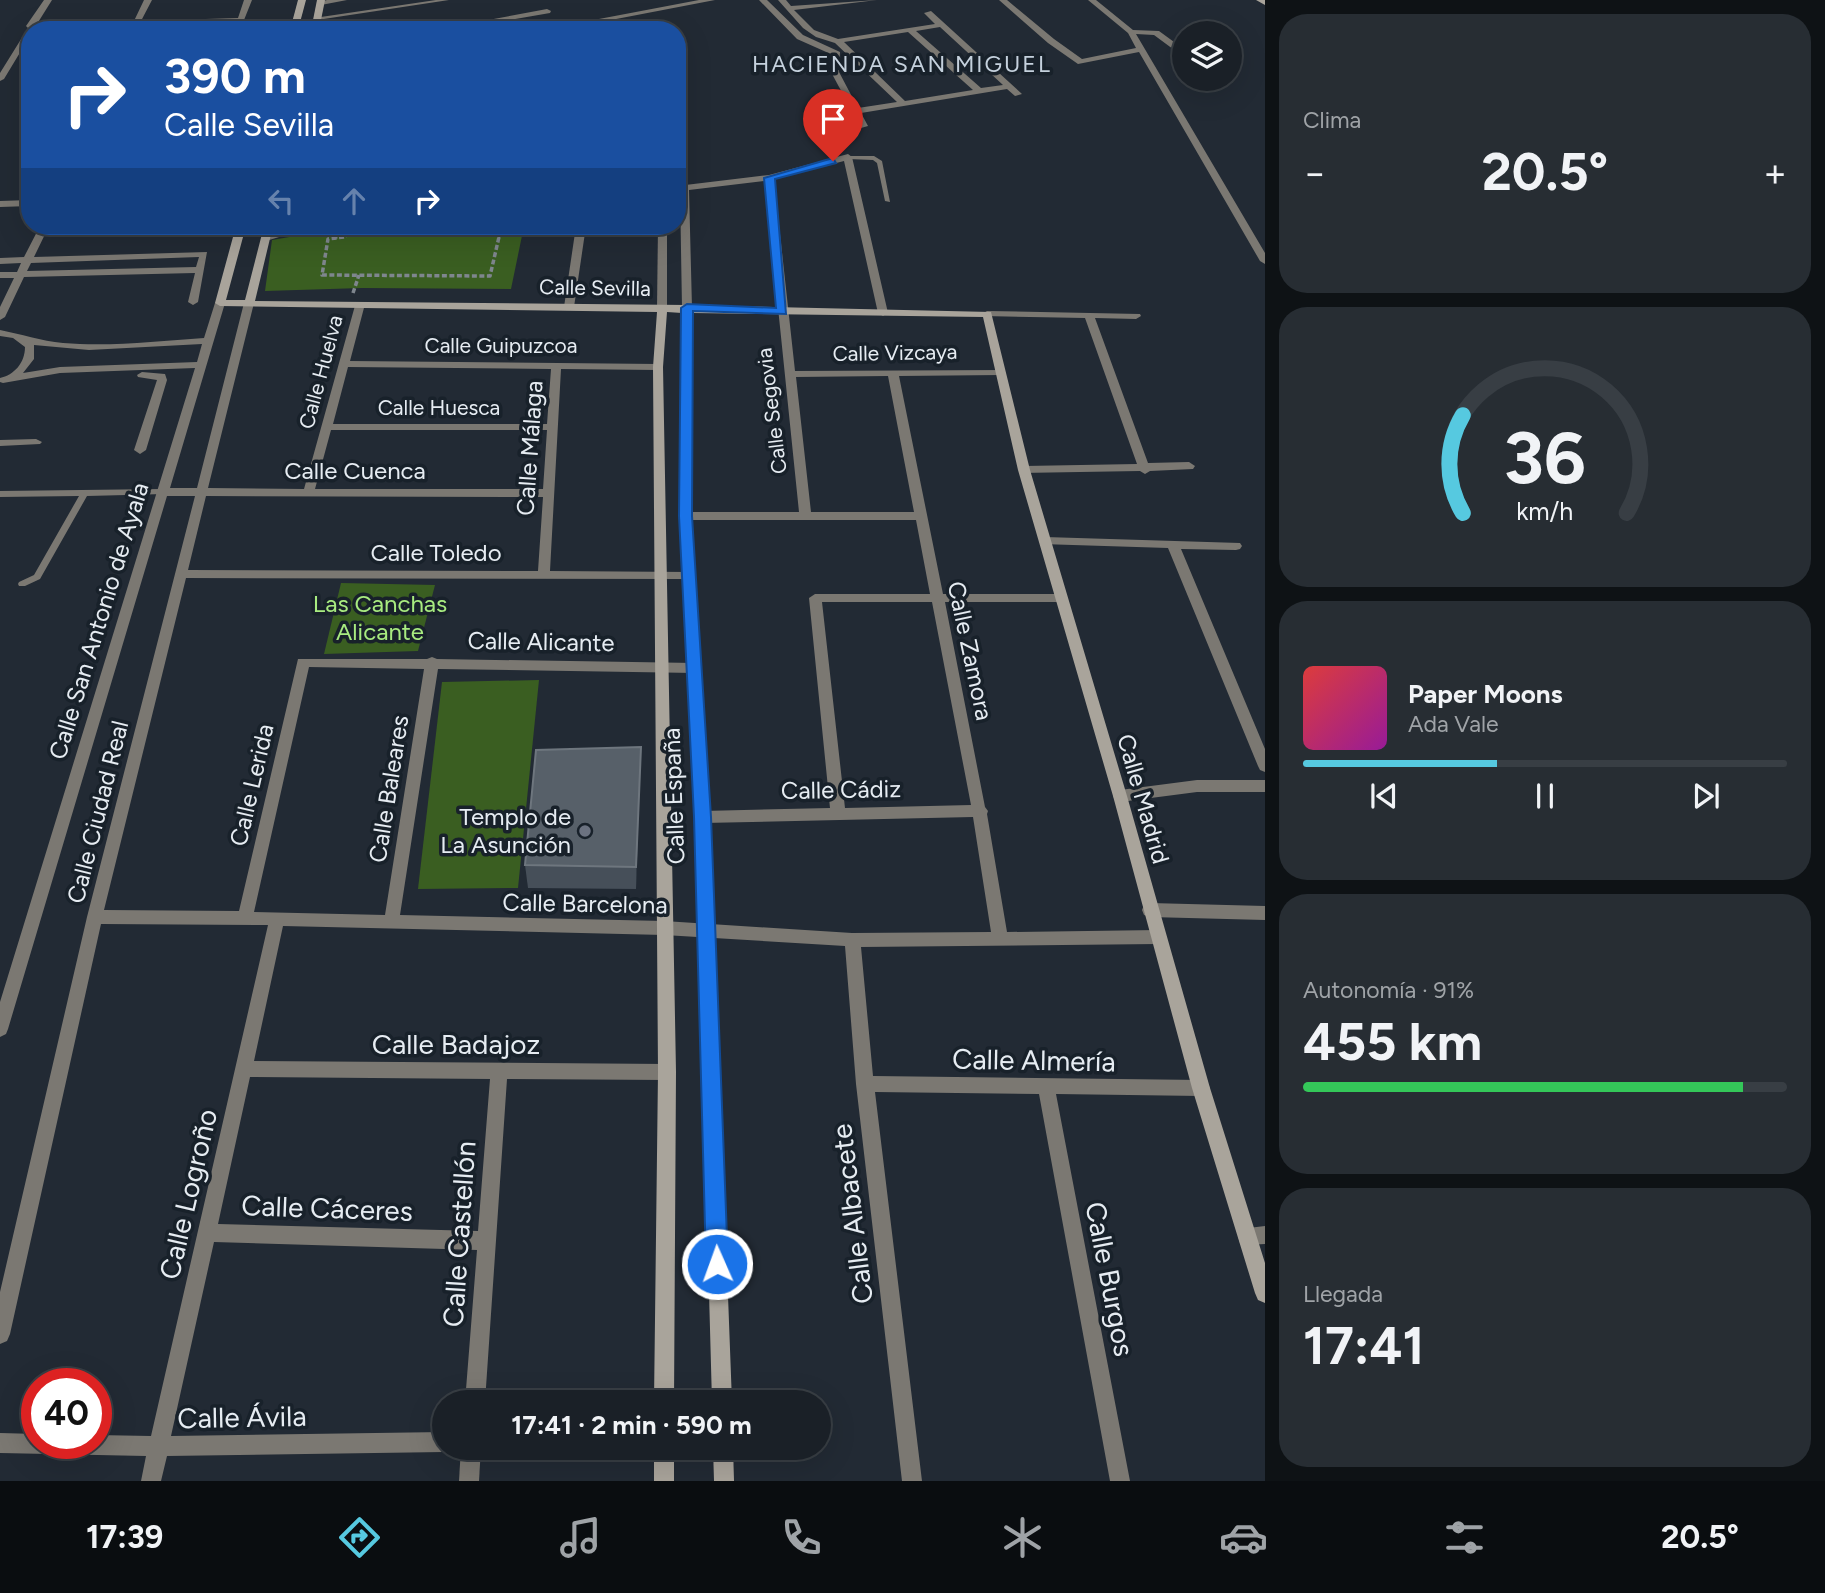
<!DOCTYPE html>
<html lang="es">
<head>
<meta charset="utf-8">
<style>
  body { margin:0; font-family:Figtree,sans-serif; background:#272d33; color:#f1f3f6; height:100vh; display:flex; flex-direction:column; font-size:26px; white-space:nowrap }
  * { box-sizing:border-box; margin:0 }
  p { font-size:23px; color:#9fa3a7 }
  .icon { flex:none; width:38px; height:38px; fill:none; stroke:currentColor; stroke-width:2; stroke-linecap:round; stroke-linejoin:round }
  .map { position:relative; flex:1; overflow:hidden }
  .panel { display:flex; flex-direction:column; gap:14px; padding:14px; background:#0e1215; width:560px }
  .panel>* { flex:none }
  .guide { position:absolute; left:21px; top:21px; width:665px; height:214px; border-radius:28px; box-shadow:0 7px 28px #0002,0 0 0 2px #383e44; background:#1a4fa0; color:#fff; overflow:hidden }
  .fabs { position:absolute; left:1172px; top:21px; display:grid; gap:14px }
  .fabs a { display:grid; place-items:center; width:70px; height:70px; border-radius:50%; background:#1a2027; box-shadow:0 7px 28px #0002,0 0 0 2px #383e44; font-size:35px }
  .speed { position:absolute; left:21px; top:1368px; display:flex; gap:14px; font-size:35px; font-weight:700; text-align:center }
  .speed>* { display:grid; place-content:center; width:91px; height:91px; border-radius:50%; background:#1a2027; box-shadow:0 7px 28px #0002,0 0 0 2px #383e44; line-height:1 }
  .speed .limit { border:10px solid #d22; background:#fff; color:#111 }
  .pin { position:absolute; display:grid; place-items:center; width:60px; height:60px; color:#fff; margin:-72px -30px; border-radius:50% 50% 50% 0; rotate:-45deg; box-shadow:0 0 7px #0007 }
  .pin .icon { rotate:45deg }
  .me { position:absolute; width:77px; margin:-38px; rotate:358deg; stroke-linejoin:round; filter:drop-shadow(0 0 5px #0008) }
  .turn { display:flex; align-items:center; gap:24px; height:147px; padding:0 28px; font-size:32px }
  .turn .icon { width:91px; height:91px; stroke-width:2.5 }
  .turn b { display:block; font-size:49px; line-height:60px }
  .lanes { display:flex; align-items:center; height:66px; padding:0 28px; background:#0003; justify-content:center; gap:35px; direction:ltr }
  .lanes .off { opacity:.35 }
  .big { font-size:52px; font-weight:700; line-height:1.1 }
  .panel .widget { flex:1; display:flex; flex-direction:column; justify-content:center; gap:10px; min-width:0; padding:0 24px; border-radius:28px; background:#272d33 }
  .panel .dial { align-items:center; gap:0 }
  .dial svg { height:182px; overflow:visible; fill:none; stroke:#383e44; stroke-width:7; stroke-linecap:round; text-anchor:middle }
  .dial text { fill:#f1f3f6; stroke:none }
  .song { display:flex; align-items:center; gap:21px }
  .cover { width:84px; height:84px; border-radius:10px; background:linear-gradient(135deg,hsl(0 70% 55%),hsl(300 70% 35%)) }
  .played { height:7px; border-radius:4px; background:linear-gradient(90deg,#56c9e0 40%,#383e44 40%) }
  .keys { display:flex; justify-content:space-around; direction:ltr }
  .heat { display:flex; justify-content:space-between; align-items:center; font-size:38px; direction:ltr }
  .charge { height:10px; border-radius:5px; background:linear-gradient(90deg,#34c759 91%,#383e44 0) }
  .trip { position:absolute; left:432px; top:1390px; width:399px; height:70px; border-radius:35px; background:#1a2027; box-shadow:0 7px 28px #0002,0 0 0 2px #383e44; font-weight:700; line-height:70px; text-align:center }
  .menu { display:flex; height:112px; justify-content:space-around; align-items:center; background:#0a0d10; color:#9fa3a7 }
  .menu .icon { width:49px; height:49px }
  .menu .current { color:#56c9e0 }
  .menu b { font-size:32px; color:#f1f3f6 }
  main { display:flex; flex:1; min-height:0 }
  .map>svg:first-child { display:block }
  .green { fill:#3a5e21 }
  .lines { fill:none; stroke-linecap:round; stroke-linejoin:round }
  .path-far1 { stroke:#7f868e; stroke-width:2.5; stroke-dasharray:4.5 2; stroke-linecap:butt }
  .path { stroke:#7f868e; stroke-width:3.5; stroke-dasharray:5 2.5; stroke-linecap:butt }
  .lane { fill:#7b7872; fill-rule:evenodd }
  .street { fill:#7b7872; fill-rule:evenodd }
  .secondary { fill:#a9a49b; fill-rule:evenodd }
  .wall { fill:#464f59 }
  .shaded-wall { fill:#303943 }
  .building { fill:#576069; stroke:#6e767e; stroke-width:2 }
  .route { fill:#1a73e8; stroke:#114b97; stroke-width:2 }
  .worship-dot { fill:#6b7280; stroke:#18212a; stroke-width:2.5 }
  .labels { text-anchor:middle; stroke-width:7; stroke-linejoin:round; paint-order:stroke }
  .far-street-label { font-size:21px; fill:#e6ecf2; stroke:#18212a }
  .far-quarter-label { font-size:23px; letter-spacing:2px; fill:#c5d1dd; stroke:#18212a }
  .street-label { font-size:24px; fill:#e6ecf2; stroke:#18212a }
  .park-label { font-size:24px; fill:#a8eb80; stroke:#18212a }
  .poi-label { font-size:24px; fill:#e6ecf2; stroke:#18212a; text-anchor:end }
  .near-street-label { font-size:28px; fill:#e6ecf2; stroke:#18212a }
</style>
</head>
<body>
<main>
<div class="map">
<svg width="1265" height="1481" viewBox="0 0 1265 1481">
  <rect width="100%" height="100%" fill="#222a34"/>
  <g class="green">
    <polygon points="353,226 524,226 511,289 362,288 265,291 272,240"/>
    <polygon points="341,583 435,585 418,651 324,654"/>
    <polygon points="539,680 518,888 418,889 442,682"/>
  </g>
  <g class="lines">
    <g class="path-far1">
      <polyline points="333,238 410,226"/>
      <polyline points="499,238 502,226"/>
    </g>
    <g class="path">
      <polyline points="344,237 328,239 322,275 490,276 499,237"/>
      <polyline points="353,293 359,275"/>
    </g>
    <g class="lane">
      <polygon points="436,0 449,0 317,20 314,18"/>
      <polygon points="846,156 874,156 882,161 890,202 885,201 877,163 873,160 848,159 846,158"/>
      <polygon points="162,489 166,492 165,494 87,496 40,579 25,586 19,586 18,584 19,582 34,575 79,496 0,497 0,491"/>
    </g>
    <g class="street">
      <polygon points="44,0 52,0 37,24 134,21 144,0 152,0 141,21 238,18 244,0 252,0 240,30 234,28 236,22 139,25 136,30 131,30 132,25 35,28 30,30 30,36 4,79 0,81 0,73 28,28 26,26"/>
      <polygon points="327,0 347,0 321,5 317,3"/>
      <polygon points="699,0 715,0 559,30 541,30"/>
      <path d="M759 0H767L803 35 840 52 839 72 858 108 897 102 835 43 816 37 803 28 778 0H786L791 6 877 0 794 10 814 30 838 39 935 24 924 13 931 11 1022 94 1015 96 1007 89 861 113 868 126 861 128 831 72 833 55 797 39ZM940 27 1003 85 981 88 916 31ZM908 32 973 90 905 101 844 42Z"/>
      <polygon points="999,0 1007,0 1054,39 1082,59 1136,48 1128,33 1088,0 1096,0 1133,30 1159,31 1185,50 1185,55 1181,55 1154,35 1136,34 1265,253 1265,264 1260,261 1139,52 1078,64 1048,43"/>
      <polygon points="547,9 551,11 550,13 452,30 434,30"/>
      <path d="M848 154 852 157 888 313 883 316 878 313 844 161 774 179 795 371 1005 370V374L1001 375 899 376 943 594H1060L1066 598 1060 602H945L985 807 988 811 987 814 1007 932 1158 930 1164 932 1166 937 1164 942 1158 944 861 947 873 1076 1201 1080 1207 1082 1210 1088 1207 1094 1201 1096 1056 1094 1130 1481H1110L1039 1094 875 1092 922 1481H902L856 1084 845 946 664 935 283 926 254 1061 667 1064 673 1066 676 1072 673 1078 667 1080 507 1079 485 1402H465L477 1250 214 1242 171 1436 444 1432V1447H452L451 1449 444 1452 167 1456 161 1481H141L146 1456 0 1453V1433L37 1434V1444H96V1435L151 1436 268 925 101 924 10 1334 7 1341 0 1344V1292L87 917 195 496H167L8 1029 6 1034 0 1037V1002L195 368 60 373 3 383 0 382V378C14 375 25 363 25 347L13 338 0 336V330C21 334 41 341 63 343 110 347 158 341 204 338L215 303 224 301 225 303 170 488H197L244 303 249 300 254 303 208 488 304 489 356 302 365 304 350 361 658 364 663 367 658 370 561 369 550 571 690 572 694 573 696 576 694 579 186 578 104 910 239 911 298 659H427L432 657 437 659 695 663 702 668 695 673 438 669 400 915 664 921 852 933 991 932 973 817 703 823 698 821 696 817 698 813 703 811 830 808 809 598 815 594H930L916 520H686L680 516 686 512H799L765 181 689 190 692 308 687 311 682 308 680 191 677 192V186L769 175ZM202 344 197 362 60 367 23 373 34 359V345L89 350ZM348 367 551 369 547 424H333ZM888 376 914 512H811L796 377ZM331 430H547L543 489H315ZM206 496 543 497 538 571 188 570ZM822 602H932L971 805 845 808ZM309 667 424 669 385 915 254 912ZM250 1077 490 1079 478 1231 218 1224Z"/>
      <polygon points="30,200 30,206 0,207 0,201"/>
      <path d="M40 226H49L34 257 207 252 198 302 193 305 188 302 195 273 24 277 5 317 0 320V307L14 278H0V272H17L21 263 0 264V258L24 257ZM199 257 196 267 27 271 31 263Z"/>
      <polygon points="300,226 315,226 266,241 261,238"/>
      <polygon points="576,226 586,226 574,307 569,310 564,307"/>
      <polygon points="658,226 667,226 667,308 662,311 657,308"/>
      <polygon points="987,311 1140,314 1141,316 1136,319 1095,318 1148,463 1189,462 1195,466 1193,469 1150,471 1145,474 1140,471 1020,473 1020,467 1024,466 1137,464 1085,318 983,316 982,314"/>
      <polygon points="142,372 165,374 167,380 146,450 140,454 134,450 157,380 138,377 137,375"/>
      <polygon points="36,439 42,442 40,444 0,446 0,440"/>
      <polygon points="1045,537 1240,543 1242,546 1240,549 1236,550 1181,549 1265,749 1265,772 1260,770 1258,766 1168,548 1041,544 1039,541"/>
      <polygon points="1197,780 1265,780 1265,792 1197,792 1120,802 1115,800 1113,796 1115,792 1120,790"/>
      <polygon points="1150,903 1265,906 1265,920 1150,917 1144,915 1142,910 1144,905"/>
      <polygon points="1265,1226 1265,1244 1247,1245 1240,1243 1238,1236 1240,1229"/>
      <polygon points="461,1447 481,1447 479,1481 459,1481"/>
    </g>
    <g class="secondary">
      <polygon points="298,0 306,0 298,30 290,30"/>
      <polygon points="317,0 325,0 319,30 311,30"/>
      <polygon points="1256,0 1265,0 1265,5"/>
      <polygon points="236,226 246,226 226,300 245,300 264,226 273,226 255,301 687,305 991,312 1030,470 1127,796 1210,1088 1265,1263 1265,1303 1258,1300 1255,1293 1192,1088 1113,796 1018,470 983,317 692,313 692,516 710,817 732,1402 712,1402 696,817 680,516 682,313 667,312 663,367 676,1072 674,1402 654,1402 658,1072 653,367 657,312 220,306 215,303"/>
      <rect x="654" y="1447" width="20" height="34"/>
      <polygon points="713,1447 733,1447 734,1481 714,1481"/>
    </g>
  </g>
  <polygon class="wall" points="640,770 636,889 528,888 525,865"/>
  <polygon class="shaded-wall" points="641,747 640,770 636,889 636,867"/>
  <polygon class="building" points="641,747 636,867 525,865 536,750"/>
  <polygon class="route" points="833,158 836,163 775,179 786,314 693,311 692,516 711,817 728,1264 725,1271 717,1274 709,1271 706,1264 694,817 679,516 681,308 687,304 776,308 764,178"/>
  <circle class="worship-dot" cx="585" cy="831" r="7"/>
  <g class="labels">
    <g class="far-street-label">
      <text transform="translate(595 288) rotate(1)" y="7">Calle Sevilla</text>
      <text x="501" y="353">Calle Guipuzcoa</text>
      <text transform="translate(895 353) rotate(-1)" y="7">Calle Vizcaya</text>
      <text transform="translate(321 372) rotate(-75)" y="7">Calle Huelva</text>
      <text x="439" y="415">Calle Huesca</text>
      <text transform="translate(772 411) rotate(-97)" y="7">Calle Segovia</text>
    </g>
    <g class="far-quarter-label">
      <text x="902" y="72">HACIENDA SAN MIGUEL</text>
    </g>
    <g class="street-label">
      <text transform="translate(530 448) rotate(-86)" y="8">Calle Málaga</text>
      <text x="355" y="479">Calle Cuenca</text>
      <text x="436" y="561">Calle Toledo</text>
      <text transform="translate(99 621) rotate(-73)" y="8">Calle San Antonio de Ayala</text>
      <text transform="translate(541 642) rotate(1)" y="8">Calle Alicante</text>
      <text transform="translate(970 651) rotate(78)" y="8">Calle Zamora</text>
      <text transform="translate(252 785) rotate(-77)" y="8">Calle Lerida</text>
      <text transform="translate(389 789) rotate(-81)" y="8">Calle Baleares</text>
      <text transform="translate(841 790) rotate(-1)" y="8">Calle Cádiz</text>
      <text transform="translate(674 796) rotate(-92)" y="8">Calle España</text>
      <text transform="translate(1143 799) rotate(74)" y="8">Calle Madrid</text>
      <text transform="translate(98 812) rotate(-76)" y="8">Calle Ciudad Real</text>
      <text transform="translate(585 904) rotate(1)" y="8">Calle Barcelona</text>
    </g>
    <g class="park-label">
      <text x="380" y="612">Las Canchas<tspan x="380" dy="28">Alicante</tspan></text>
    </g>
    <g class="poi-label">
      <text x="571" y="825">Templo de<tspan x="571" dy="28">La Asunción</tspan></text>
    </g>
    <g class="near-street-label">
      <text x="456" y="1054">Calle Badajoz</text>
      <text transform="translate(1034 1060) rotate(1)" y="10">Calle Almería</text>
      <text transform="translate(188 1194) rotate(-77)" y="10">Calle Logroño</text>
      <text transform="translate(327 1208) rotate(2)" y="10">Calle Cáceres</text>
      <text transform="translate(852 1214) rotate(-97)" y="10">Calle Albacete</text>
      <text transform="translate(459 1234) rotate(-86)" y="10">Calle Castellón</text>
      <text transform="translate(1110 1279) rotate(79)" y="10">Calle Burgos</text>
      <text transform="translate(242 1417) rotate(-1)" y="10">Calle Ávila</text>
    </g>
  </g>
</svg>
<div class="fabs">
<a><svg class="icon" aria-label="layers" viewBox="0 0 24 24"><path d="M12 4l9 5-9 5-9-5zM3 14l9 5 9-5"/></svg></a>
</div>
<div class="speed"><div class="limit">40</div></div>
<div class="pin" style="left:833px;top:161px;background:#d93025"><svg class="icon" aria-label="arrive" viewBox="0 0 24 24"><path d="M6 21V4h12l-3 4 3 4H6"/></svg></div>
<svg class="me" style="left:717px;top:1264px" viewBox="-20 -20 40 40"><circle r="17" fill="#1a73e8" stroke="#fff" stroke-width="3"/><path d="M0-11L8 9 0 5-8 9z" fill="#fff"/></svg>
<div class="trip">17:41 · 2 min · 590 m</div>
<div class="guide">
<div class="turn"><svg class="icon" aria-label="right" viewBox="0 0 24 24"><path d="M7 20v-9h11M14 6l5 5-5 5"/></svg><div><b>390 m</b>Calle Sevilla</div></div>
<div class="lanes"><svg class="icon off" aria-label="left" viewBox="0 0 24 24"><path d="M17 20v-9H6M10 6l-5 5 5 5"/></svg><svg class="icon off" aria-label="ahead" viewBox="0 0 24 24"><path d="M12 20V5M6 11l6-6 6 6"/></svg><svg class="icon" aria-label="right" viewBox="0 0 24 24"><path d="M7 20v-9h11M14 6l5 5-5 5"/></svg></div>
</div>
</div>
<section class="panel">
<div class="widget"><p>Clima</p>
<div class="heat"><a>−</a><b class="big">20.5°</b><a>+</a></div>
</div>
<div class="widget dial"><svg viewBox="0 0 100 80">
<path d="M14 69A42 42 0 1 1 86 69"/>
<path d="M14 69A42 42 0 0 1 14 26" stroke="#56c9e0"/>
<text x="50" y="56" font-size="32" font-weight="700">36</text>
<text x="50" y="72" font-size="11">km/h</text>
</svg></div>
<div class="widget">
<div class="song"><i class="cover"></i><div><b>Paper Moons</b><p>Ada Vale</p></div></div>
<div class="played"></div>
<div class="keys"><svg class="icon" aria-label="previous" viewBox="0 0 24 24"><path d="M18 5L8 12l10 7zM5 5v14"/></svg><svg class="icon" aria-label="pause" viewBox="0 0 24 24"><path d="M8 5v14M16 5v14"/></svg><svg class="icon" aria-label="next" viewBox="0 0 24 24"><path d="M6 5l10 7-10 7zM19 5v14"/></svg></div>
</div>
<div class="widget"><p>Autonomía · 91%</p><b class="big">455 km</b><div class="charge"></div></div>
<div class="widget"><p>Llegada</p><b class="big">17:41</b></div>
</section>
</main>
<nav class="menu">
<b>17:39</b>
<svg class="icon current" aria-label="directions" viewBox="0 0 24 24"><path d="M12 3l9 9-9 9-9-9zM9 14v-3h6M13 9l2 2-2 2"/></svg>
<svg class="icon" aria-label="music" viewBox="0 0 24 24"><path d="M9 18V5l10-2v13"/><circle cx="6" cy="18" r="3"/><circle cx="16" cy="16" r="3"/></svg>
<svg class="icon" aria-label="phone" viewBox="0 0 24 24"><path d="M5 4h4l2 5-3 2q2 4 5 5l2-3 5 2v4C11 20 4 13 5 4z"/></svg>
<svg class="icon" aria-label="climate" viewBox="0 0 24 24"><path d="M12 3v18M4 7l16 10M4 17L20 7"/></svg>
<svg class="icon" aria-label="car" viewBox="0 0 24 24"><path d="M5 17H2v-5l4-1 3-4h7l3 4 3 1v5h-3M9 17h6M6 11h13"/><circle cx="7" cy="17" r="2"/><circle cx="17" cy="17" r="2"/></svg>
<svg class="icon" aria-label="filters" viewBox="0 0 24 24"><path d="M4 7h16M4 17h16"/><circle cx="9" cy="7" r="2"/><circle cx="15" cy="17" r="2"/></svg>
<b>20.5°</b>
</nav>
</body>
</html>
